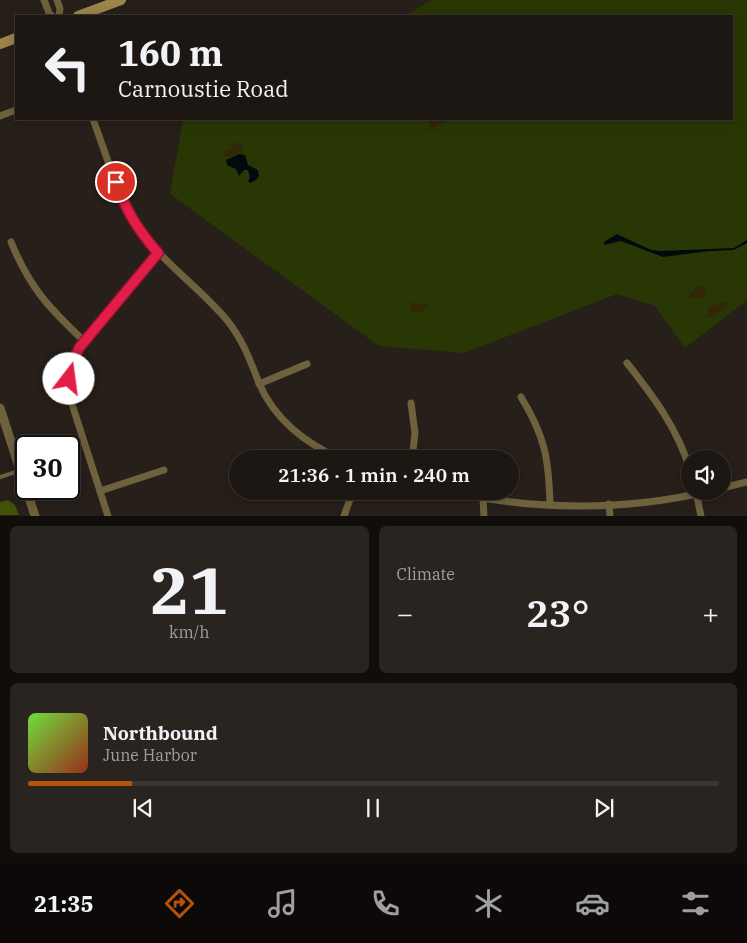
<!DOCTYPE html>
<html lang="en">
<head>
<meta charset="utf-8">
<style>
  body { margin:0; font-family:"IBM Plex Serif",serif; background:#2a2421; color:#f1f3f6; height:100vh; display:flex; flex-direction:column; font-size:19px; white-space:nowrap }
  * { box-sizing:border-box; margin:0 }
  p { font-size:16px; color:#a09fa0 }
  .icon { flex:none; width:28px; height:28px; fill:none; stroke:currentColor; stroke-width:2; stroke-linecap:round; stroke-linejoin:round }
  .map { position:relative; height:516px; overflow:hidden }
  .panel { display:flex; flex-direction:column; gap:10px; padding:10px; background:#100d0a; flex:1 }
  .panel>* { flex:none }
  .banner { position:absolute; left:15px; top:15px; width:718px; height:105px; border-radius:0px; box-shadow:0 2px 12px #0003,0 0 0 1px #3b3633; background:#1d1713; color:#f1f3f6; overflow:hidden }
  .fabs { position:absolute; left:681px; top:450px; display:grid; gap:10px }
  .fabs a { display:grid; place-items:center; width:50px; height:50px; border-radius:50%; background:#1d1713; box-shadow:0 2px 12px #0003,0 0 0 1px #3b3633; font-size:25px }
  .speed { position:absolute; left:15px; top:435px; display:flex; gap:10px; font-size:25px; font-weight:700; text-align:center }
  .speed>* { display:grid; place-content:center; width:65px; height:65px; border-radius:50%; background:#1d1713; box-shadow:0 2px 12px #0003,0 0 0 1px #3b3633; line-height:1 }
  .speed .limit { border:2px solid #111; border-radius:8px; background:#fff; color:#111 }
  .pin { position:absolute; display:grid; place-items:center; width:42px; height:42px; color:#fff; margin:-21px; border:2px solid #fff; border-radius:50%; box-shadow:0 1px 5px #0007 }
  .me { position:absolute; width:55px; margin:-28px; rotate:15deg; stroke-linejoin:round; filter:drop-shadow(0 0 4px #0008) }
  .turn { display:flex; align-items:center; gap:18px; height:105px; padding:0 20px; font-size:22px }
  .turn .icon { width:65px; height:65px; stroke-width:2.5 }
  .turn b { display:block; font-size:35px; line-height:42px }
  .big { font-size:38px; font-weight:600; line-height:1.1 }
  .panel .widget { flex:1; display:flex; flex-direction:column; justify-content:center; gap:8px; min-width:0; padding:0 18px; border-radius:8px; background:#2a2421 }
  .panel .dial { align-items:center; gap:0 }
  .dial b { font-size:65px; line-height:1 }
  .song { display:flex; align-items:center; gap:15px }
  .cover { width:60px; height:60px; border-radius:8px; background:linear-gradient(135deg,hsl(100 70% 55%),hsl(10 70% 35%)) }
  .played { height:5px; border-radius:2px; background:linear-gradient(90deg,#b45309 15%,#3b3633 15%) }
  .keys { display:flex; justify-content:space-around; direction:ltr }
  .heat { display:flex; justify-content:space-between; align-items:center; font-size:28px; direction:ltr }
  .panel .tiles { flex:1; display:grid; gap:10px; grid-template-columns:1fr 1fr }
  .widget:last-child { grid-column:span 2 }
  .trip { position:absolute; left:229px; top:450px; width:290px; height:50px; border-radius:25px; background:#1d1713; box-shadow:0 2px 12px #0003,0 0 0 1px #3b3633; font-weight:600; line-height:50px; text-align:center }
  .menu { display:flex; height:80px; justify-content:space-around; align-items:center; background:#0c0908; color:#a09fa0 }
  .menu .icon { width:35px; height:35px }
  .menu .active { color:#b45309 }
  .menu b { font-size:22px; color:#f1f3f6 }
  .map>svg:first-child { display:block }
  .green { fill:#293704 }
  .forest { fill:#3f5207 }
  .sand { fill:#302806 }
  .water { fill:#000a0f }
  .lines { fill:none; stroke-linecap:round; stroke-linejoin:round }
  .service { stroke:#6e613d; stroke-width:4 }
  .minor { stroke:#6e613d; stroke-width:7 }
  .tertiary { stroke:#6e613d; stroke-width:9 }
  .secondary { stroke:#9b854a; stroke-width:10 }
  .route-casing { stroke:#92132f; stroke-width:12 }
  .route { stroke:#e11d48; stroke-width:9 }
</style>
</head>
<body>
<div class="map">
<svg width="747" height="516" viewBox="0 0 747 516">
  <rect width="100%" height="100%" fill="#271f19"/>
  <polygon class="green" points="432,0 747,0 747,300 685,348 655,306 617,294 464,353 379,346 170,194 183,119 731,119 731,16 405,16"/>
  <polygon class="forest" points="8,500 15,505 19,515 0,515 0,502"/>
  <g class="sand">
    <polygon points="429,119 450,119 431,130 429,127"/>
    <path d="M235 142 243 145V150C241 152 232 155 228 157L224 156 223 152 231 149Z"/>
    <path d="M699 286 705 288 707 294C704 299 696 298 691 298L690 293Z"/>
    <polygon points="412,301 418,305 424,302 428,304 428,307 424,311 412,312 410,307"/>
    <polygon points="724,301 728,303 725,308 712,318 707,318 709,306 717,305"/>
  </g>
  <g class="water">
    <polygon points="239,154 245,155 248,165 258,170 259,176 256,180 250,183 248,181 250,178 248,170 244,170 239,176 236,169 227,165 226,160"/>
    <polygon points="617,234 651,250 661,251 734,248 747,240 747,243 734,250 710,251 663,257 621,241 604,245 604,242"/>
  </g>
  <g class="lines">
    <polyline class="service" points="0,477 19,471"/>
    <g class="minor">
      <polyline points="44,0 49,13 52,16"/>
      <polyline points="57,0 60,9 59,16"/>
      <polyline points="0,116 16,110"/>
      <path d="M93 119 121 198C144 251 190 277 226 319 242 338 250 360 259 383 274 419 306 444 341 459"/>
      <path d="M11 242C30 288 48 307 84 341"/>
      <path d="M627 363C653 396 678 429 690 470"/>
      <polyline points="259,384 307,364"/>
      <path d="M521 397C545 436 549 460 550 505"/>
      <polyline points="411,403 415,433 412,459"/>
      <polyline points="722,488 747,482"/>
      <polyline points="100,491 164,470"/>
      <path d="M449 491C533 511 626 511 710 491"/>
      <polyline points="696,492 701,516"/>
      <polyline points="483,498 484,516"/>
      <polyline points="609,504 610,516"/>
      <polyline points="108,516 70,398 69,379 70,369 79,349 158,253"/>
      <polyline points="344,516 353,491"/>
    </g>
    <polyline class="tertiary" points="0,408 35,516"/>
    <g class="secondary">
      <polyline points="78,16 121,0"/>
      <polyline points="0,44 16,38"/>
    </g>
  </g>
  <g class="lines">
    <g class="route-casing">
      <path id="route" d="M69 379 70 369 79 348 158 253C138 230 126 211 116 182"/>
    </g>
    <use href="#route" class="route"/>
  </g>
</svg>
<div class="fabs">
<a><svg class="icon" aria-label="sound" viewBox="0 0 24 24"><path d="M4 9h4l5-4v14l-5-4H4zM17 9q2 3 0 6"/></svg></a>
</div>
<div class="speed"><div class="limit">30</div></div>
<div class="pin" style="left:116px;top:182px;background:#d93025"><svg class="icon" aria-label="arrive" viewBox="0 0 24 24"><path d="M6 21V4h12l-3 4 3 4H6"/></svg></div>
<svg class="me" style="left:69px;top:379px" viewBox="-20 -20 40 40"><circle r="19" fill="#fff"/><path d="M0-13L10 11 0 6-10 11z" fill="#e11d48"/></svg>
<div class="trip">21:36 · 1 min · 240 m</div>
<div class="banner">
<div class="turn"><svg class="icon" aria-label="left" viewBox="0 0 24 24"><path d="M17 20v-9H6M10 6l-5 5 5 5"/></svg><div><b>160 m</b>Carnoustie Road</div></div>
</div>
</div>
<section class="panel">
<div class="tiles">
<div class="widget dial"><b>21</b><p>km/h</p></div>
<div class="widget"><p>Climate</p>
<div class="heat"><a>−</a><b class="big">23°</b><a>+</a></div>
</div>
<div class="widget">
<div class="song"><i class="cover"></i><div><b>Northbound</b><p>June Harbor</p></div></div>
<div class="played"></div>
<div class="keys"><svg class="icon" aria-label="previous" viewBox="0 0 24 24"><path d="M18 5L8 12l10 7zM5 5v14"/></svg><svg class="icon" aria-label="pause" viewBox="0 0 24 24"><path d="M8 5v14M16 5v14"/></svg><svg class="icon" aria-label="next" viewBox="0 0 24 24"><path d="M6 5l10 7-10 7zM19 5v14"/></svg></div>
</div>
</div>
</section>
<nav class="menu">
<b>21:35</b>
<svg class="icon active" aria-label="directions" viewBox="0 0 24 24"><path d="M12 3l9 9-9 9-9-9zM9 14v-3h6M13 9l2 2-2 2"/></svg>
<svg class="icon" aria-label="music" viewBox="0 0 24 24"><path d="M9 18V5l10-2v13"/><circle cx="6" cy="18" r="3"/><circle cx="16" cy="16" r="3"/></svg>
<svg class="icon" aria-label="phone" viewBox="0 0 24 24"><path d="M5 4h4l2 5-3 2q2 4 5 5l2-3 5 2v4C11 20 4 13 5 4z"/></svg>
<svg class="icon" aria-label="climate" viewBox="0 0 24 24"><path d="M12 3v18M4 7l16 10M4 17L20 7"/></svg>
<svg class="icon" aria-label="car" viewBox="0 0 24 24"><path d="M5 17H2v-5l4-1 3-4h7l3 4 3 1v5h-3M9 17h6M6 11h13"/><circle cx="7" cy="17" r="2"/><circle cx="17" cy="17" r="2"/></svg>
<svg class="icon" aria-label="filters" viewBox="0 0 24 24"><path d="M4 7h16M4 17h16"/><circle cx="9" cy="7" r="2"/><circle cx="15" cy="17" r="2"/></svg>
</nav>
</body>
</html>
